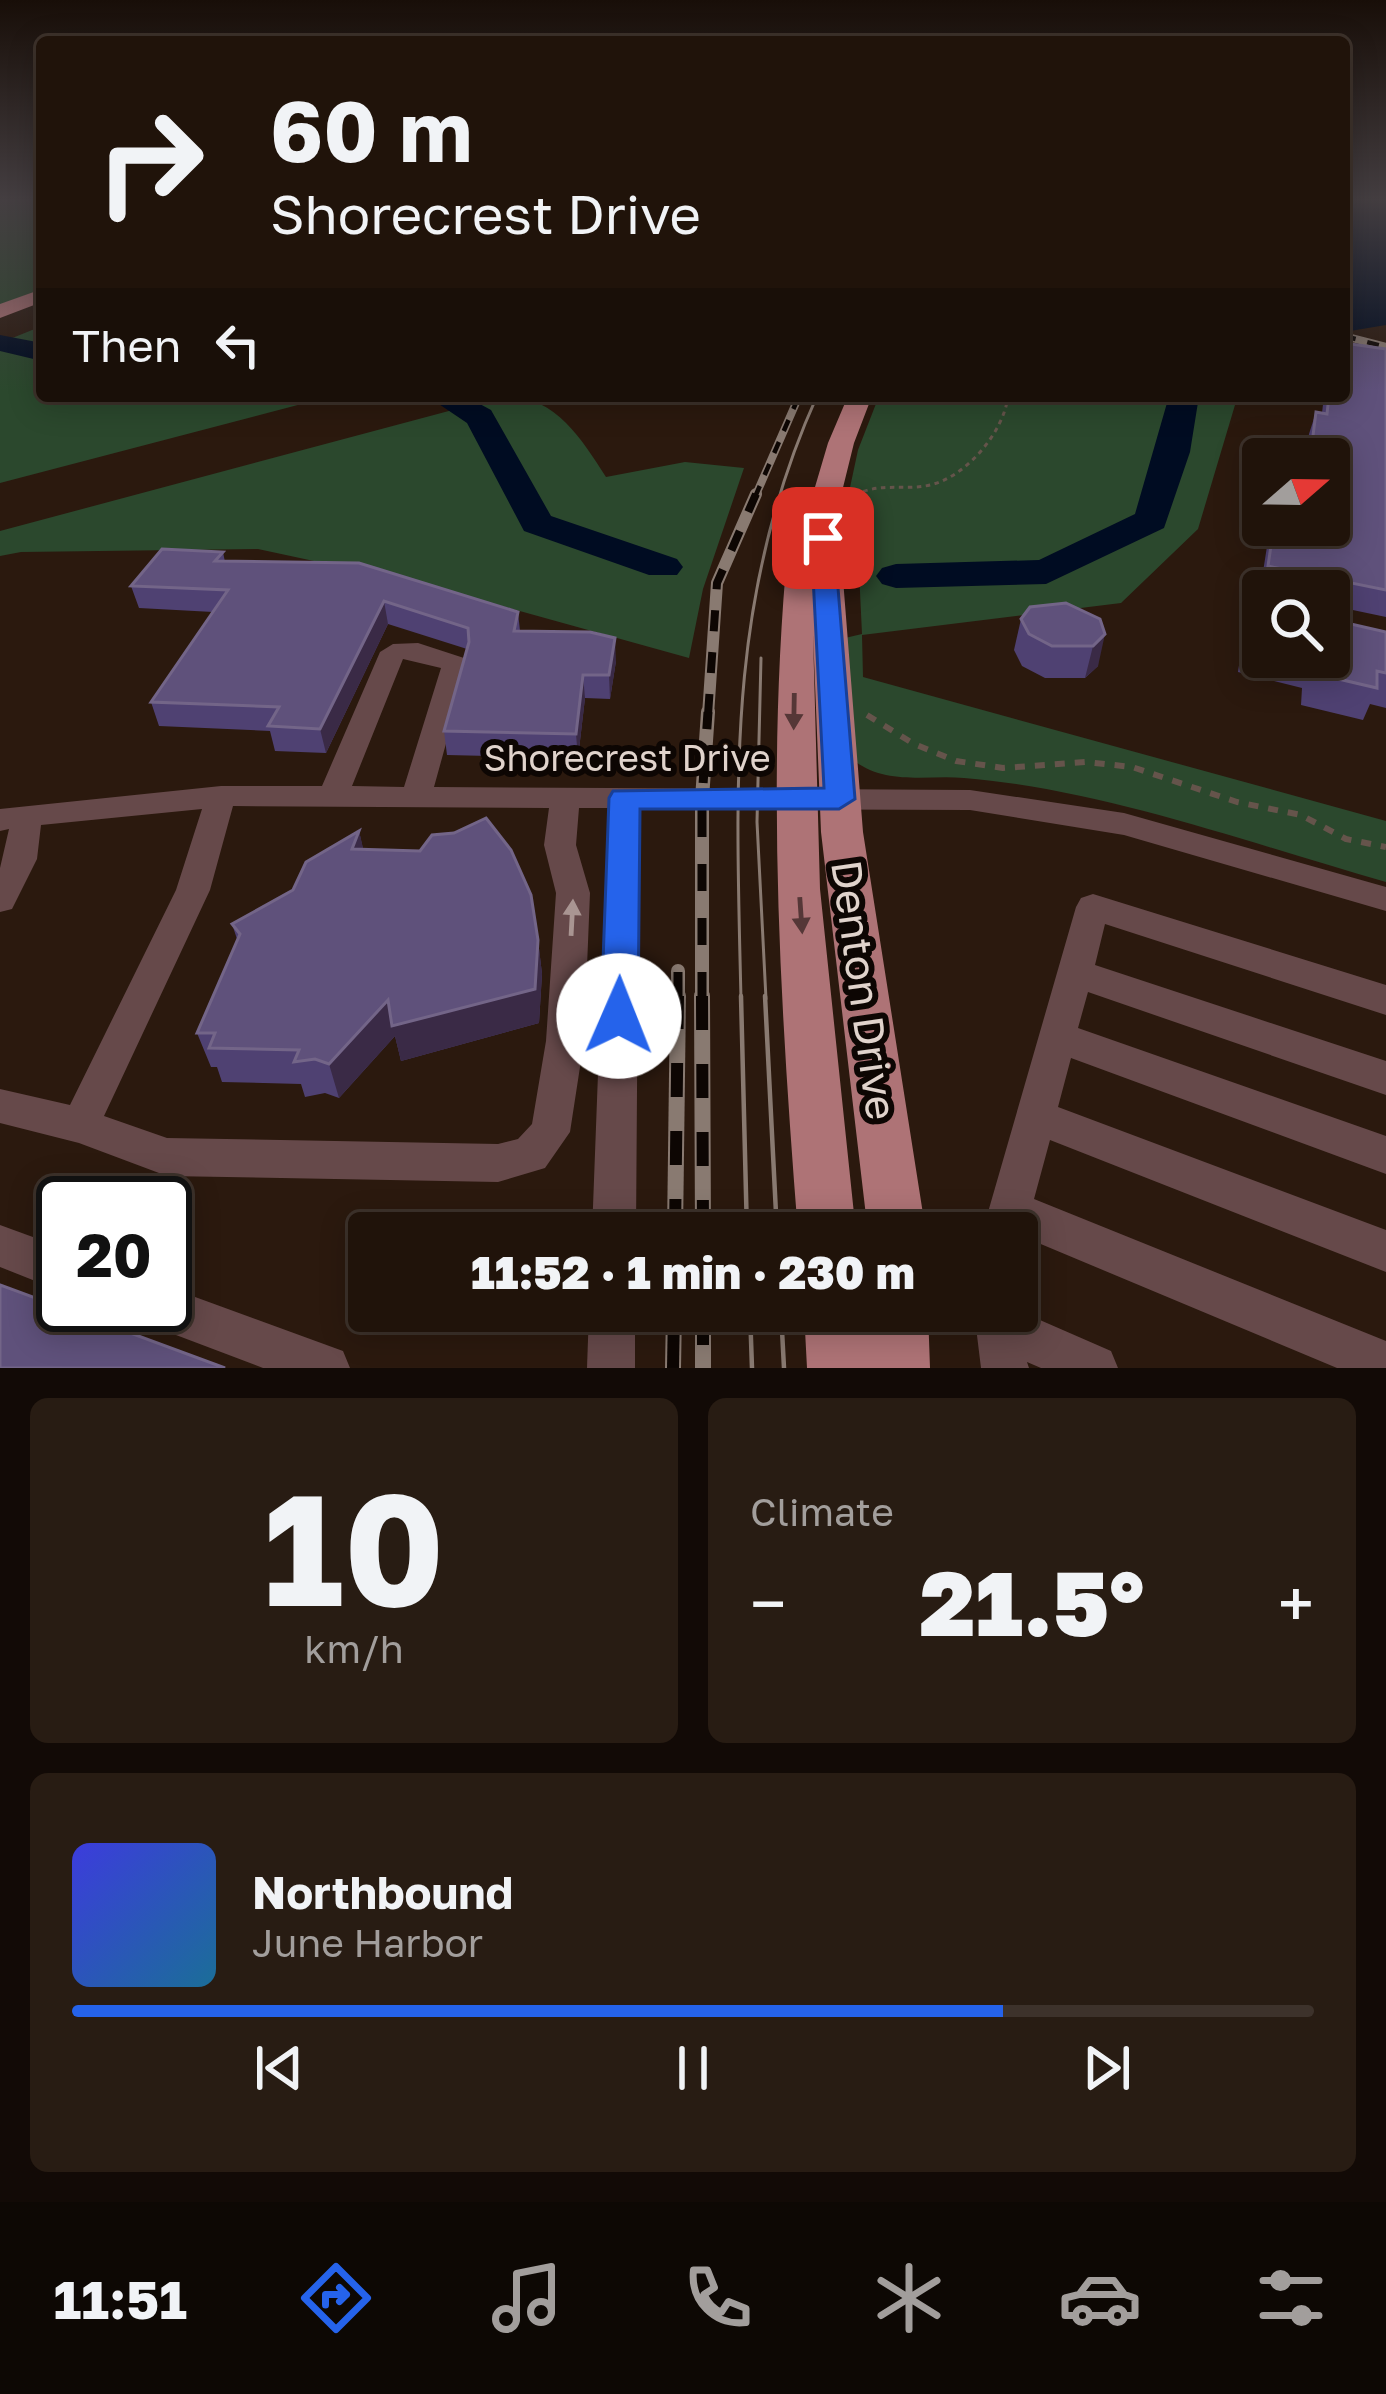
<!DOCTYPE html>
<html lang="en">
<head>
<meta charset="utf-8">
<style>
  body { margin:0; font-family:"Golos Text",sans-serif; background:#281c13; color:#f1f3f6; height:100vh; display:flex; flex-direction:column; font-size:45px; white-space:nowrap }
  * { box-sizing:border-box; margin:0 }
  p { font-size:39px; color:#a29e9c }
  .icon { flex:none; width:66px; height:66px; fill:none; stroke:currentColor; stroke-width:2; stroke-linecap:round; stroke-linejoin:round }
  .map { position:relative; height:1368px; overflow:hidden }
  .drawer { display:flex; flex-direction:column; gap:30px; padding:30px; background:#120a06; flex:1 }
  .drawer>* { flex:none }
  .guide { position:absolute; left:36px; top:36px; width:1314px; height:366px; border-radius:12px; box-shadow:0 6px 30px #0003,0 0 0 3px #3d322b; background:#20130a; color:#f1f3f6; overflow:hidden }
  .needle { width:78px; rotate:70deg }
  .buttons { position:absolute; left:1242px; top:438px; display:grid; gap:24px }
  .buttons a { display:grid; place-items:center; width:108px; height:108px; border-radius:12px; background:#20130a; box-shadow:0 6px 30px #0003,0 0 0 3px #3d322b; font-size:60px }
  .speed { position:absolute; left:36px; top:1176px; display:flex; gap:24px; font-size:60px; font-weight:700; text-align:center }
  .speed>* { display:grid; place-content:center; width:156px; height:156px; border-radius:50%; background:#20130a; box-shadow:0 6px 30px #0003,0 0 0 3px #3d322b; line-height:1 }
  .speed .limit { border:6px solid #111; border-radius:18px; background:#fff; color:#111 }
  .pin { position:absolute; display:grid; place-items:center; width:102px; height:102px; color:#fff; margin:-51px; border-radius:24px; box-shadow:0 6px 18px #0006 }
  .me { position:absolute; width:132px; margin:-66px; rotate:1deg; stroke-linejoin:round; filter:drop-shadow(0 0 9px #0008) }
  .turn { display:flex; align-items:center; gap:42px; height:252px; padding:0 36px; font-size:54px }
  .turn .icon { width:156px; height:156px; stroke-width:2.5 }
  .turn b { display:block; font-size:84px; line-height:102px }
  .then { display:flex; align-items:center; height:114px; padding:0 36px; background:#0003; gap:24px; font-size:45px }
  .big { font-size:90px; font-weight:800; line-height:1.1 }
  .drawer .widget { flex:1; display:flex; flex-direction:column; justify-content:center; gap:18px; min-width:0; padding:0 42px; border-radius:18px; background:#281c13 }
  .drawer .dial { align-items:center; gap:0 }
  .dial b { font-size:156px; line-height:1 }
  .song { display:flex; align-items:center; gap:36px }
  .cover { width:144px; height:144px; border-radius:18px; background:linear-gradient(135deg,hsl(240 70% 55%),hsl(200 70% 35%)) }
  .played { height:12px; border-radius:6px; background:linear-gradient(90deg,#2563eb 75%,#3d322b 75%) }
  .keys { display:flex; justify-content:space-around; direction:ltr }
  .heat { display:flex; justify-content:space-between; align-items:center; font-size:66px; direction:ltr }
  .drawer .tiles { flex:1; display:grid; gap:30px; grid-template-columns:1fr 1fr }
  .widget:last-child { grid-column:span 2 }
  .trip { position:absolute; left:348px; top:1212px; width:690px; height:120px; border-radius:12px; background:#20130a; box-shadow:0 6px 30px #0003,0 0 0 3px #3d322b; font-weight:800; line-height:120px; text-align:center }
  .tab-bar { display:flex; height:192px; justify-content:space-around; align-items:center; background:#0d0804; color:#a29e9c }
  .tab-bar .icon { width:84px; height:84px }
  .tab-bar .active { color:#2563eb }
  .tab-bar b { font-size:54px; color:#f1f3f6 }
  .map>svg:first-child { display:block }
  .green { fill:#2b482d }
  .water { fill:#000c22 }
  .lines { fill:none; stroke-linecap:round; stroke-linejoin:round }
  .river { fill:#000c22; fill-rule:evenodd }
  .path-far1 { stroke:#65544b; stroke-width:3; stroke-dasharray:4.5 4.5; stroke-linecap:butt }
  .path { stroke:#65544b; stroke-width:6; stroke-dasharray:10 10; stroke-linecap:butt }
  .minor { fill:#66494a; fill-rule:evenodd }
  .major { fill:#ae7376; fill-rule:evenodd }
  .tram-far1 { stroke:#897a71; stroke-width:3 }
  .tram { stroke:#897a71; stroke-width:4.5 }
  .rail-far3-casing { stroke:#897a71; stroke-width:8 }
  .rail-far2-casing { stroke:#897a71; stroke-width:12 }
  .rail-far1-casing { stroke:#897a71; stroke-width:14 }
  .rail-casing { stroke:#897a71; stroke-width:16 }
  .rail-far3 { stroke:#0d0603; stroke-width:4.5; stroke-dasharray:12; stroke-linecap:butt }
  .rail-far2 { stroke:#0d0603; stroke-width:8; stroke-dasharray:21; stroke-linecap:butt }
  .rail-far1 { stroke:#0d0603; stroke-width:9; stroke-dasharray:27; stroke-linecap:butt }
  .rail { stroke:#0d0603; stroke-width:12; stroke-dasharray:34; stroke-linecap:butt }
  .wall { fill:#4f4172 }
  .shaded-wall { fill:#3a2a46 }
  .building { fill:#5f517b; stroke:#736588; stroke-width:3 }
  .oneway { fill:#553737 }
  .oneway2 { fill:#a99592 }
  .route { fill:#2563eb; stroke:#184099; stroke-width:3 }
  .labels { text-anchor:middle; stroke-width:12; stroke-linejoin:round; paint-order:stroke }
  .street-label { font-size:36px; fill:#e0d3cc; stroke:#0d0603 }
  .near-street-label { font-size:42px; fill:#e0d3cc; stroke:#0d0603 }
</style>
</head>
<body>
<div class="map">
<svg width="1386" height="1368" viewBox="0 0 1386 1368">
  <rect width="100%" height="100%" fill="#2b190e"/>
  <g class="green">
    <polygon points="0,200 42,200 42,289 0,305"/>
    <polygon points="42,326 42,396 332,396 0,483 0,343"/>
    <path d="M505 396C555 396 581 438 606 477L685 462 744 468 703 589 689 658 430 586 258 549 21 552 0 556V531Z"/>
    <path d="M879 396H1246L1235 405 1198 529 1121 603 862 635 863 677 1386 821V882C1252 844 1102 789 964 778 928 775 887 785 856 762L845 638 862 634 857 528 842 525 858 450Z"/>
  </g>
  <polygon class="water" points="1344,200 1386,200 1386,325 1344,332"/>
  <g class="lines">
    <g class="river">
      <polygon points="0,335 42,343 42,361 0,351"/>
      <polygon points="427,396 465,396 491,410 551,516 677,559 683,567 677,575 649,575 524,531 467,423"/>
      <polygon points="1169,396 1199,396 1190,452 1164,528 1046,584 896,588 882,584 876,576 882,568 896,564 1039,560 1135,514"/>
    </g>
    <path class="path-far1" d="M855 495C880 482 904 491 930 485 966 477 1004 432 1008 396"/>
    <polyline class="path" points="867,715 914,744 956,761 1003,768 1086,762 1132,767 1237,802 1301,815 1346,839 1386,847"/>
    <g class="minor">
      <path d="M418 643 464 658 468 664 434 787 970 790 1124 813 1386 887V911L1124 835 970 810 639 809 636 1233H592L608 808H579L576 845 590 893 584 1041 570 1132 545 1168 498 1182 167 1176 79 1143 0 1123V1089L70 1105 176 890 202 809 41 825 37 859 12 909 0 912V868L9 829 0 831V809L221 786H322L380 652 393 644ZM403 659 441 668 404 787 352 786ZM233 806 549 808 544 845 556 893 546 1041 532 1124 518 1139 498 1144 167 1138 104 1116 210 890Z"/>
      <polygon points="1093,894 1386,985 1386,1015 1105,924 1095,965 1386,1061 1386,1095 1088,992 1078,1028 1386,1136 1386,1174 1071,1058 1058,1107 1386,1230 1386,1272 1050,1140 1034,1199 1386,1341 1386,1368 1337,1368 1024,1237 1017,1249 1017,1233 982,1233 1076,907 1081,898"/>
      <polygon points="0,1225 63,1248 63,1292 0,1267"/>
      <polygon points="165,1286 343,1351 350,1368 263,1368 139,1321 132,1305 165,1305"/>
      <polygon points="1017,1310 1111,1351 1118,1368 1041,1368 1027,1362 1029,1368 981,1368 974,1311"/>
      <polygon points="589,1311 635,1311 635,1368 587,1368"/>
    </g>
    <g class="major">
      <polygon points="42,289 42,302 0,318 0,304"/>
      <path d="M848 396H872L854 443 832 532 840 541 863 832 926 1233H868L821 832 813 634 820 889 856 1233H798C780 1003 766 775 788 545L802 531 828 443Z"/>
      <polygon points="804,1311 864,1311 867,1335 868,1311 928,1311 930,1368 807,1368"/>
    </g>
    <g class="tram-far1">
      <polyline points="761,658 757,822 766,999"/>
      <path d="M741 999C736 784 726 597 817 396"/>
    </g>
    <g class="tram">
      <polyline points="741,996 747,1233"/>
      <polyline points="765,996 777,1233"/>
      <polyline points="750,1311 752,1368"/>
      <polyline points="781,1311 784,1368"/>
    </g>
    <g class="rail-far3-casing">
      <g id="rail-far3">
        <polyline points="1344,336 1386,347"/>
        <polyline points="755,497 799,396"/>
      </g>
    </g>
    <g class="rail-far2-casing">
      <polyline id="rail-far2" points="708,715 717,583 756,494"/>
    </g>
    <g class="rail-far1-casing">
      <g id="rail-far1">
        <polyline points="678,999 678,971"/>
        <polyline points="702,999 702,799 708,712"/>
      </g>
    </g>
    <g class="rail-casing">
      <g id="rail">
        <polyline points="702,996 703,1233"/>
        <polyline points="675,1233 678,996"/>
        <polyline points="703,1311 703,1368"/>
        <polyline points="673,1368 674,1311"/>
      </g>
    </g>
    <use href="#rail-far3" class="rail-far3"/>
    <use href="#rail-far2" class="rail-far2"/>
    <use href="#rail-far1" class="rail-far1"/>
    <use href="#rail" class="rail"/>
  </g>
  <g class="wall">
    <polygon points="1386,349 1386,617 1329,605 1329,591 1260,591 1268,540 1273,525 1329,525 1329,459 1305,459 1309,434 1316,412 1322,413 1324,396 1344,396"/>
    <polygon points="223,552 225,562 518,612 520,631 616,661 610,699 585,698 578,758 447,755 444,731 467,649 388,624 326,753 275,751 270,731 159,726 151,702 213,612 139,608 131,586"/>
    <polygon points="1252,613 1263,616 1263,657 1329,657 1386,632 1386,708 1370,704 1363,720 1301,705 1302,688 1238,672 1242,645"/>
    <polygon points="1021,619 1100,619 1098,666 1085,678 1045,678 1022,666 1014,650"/>
    <polygon points="359,831 363,849 538,940 542,974 539,1023 401,1061 395,1036 339,1098 325,1093 305,1097 301,1084 222,1082 217,1067 211,1067 197,1033 237,939 232,924 293,890"/>
  </g>
  <g class="shaded-wall">
    <polygon points="384,601 388,624 326,753 320,729"/>
    <polygon points="1105,634 1098,666 1085,678 1093,646"/>
    <polygon points="615,638 616,661 610,699 609,675"/>
    <polygon points="583,675 585,698 578,758 576,734"/>
    <polygon points="359,831 367,865 352,849"/>
    <polygon points="538,940 542,974 539,1023 401,1061 395,1036 339,1098 329,1064 388,1000"/>
  </g>
  <g class="building">
    <polygon points="1344,343 1386,349 1386,590 1268,566 1274,525 1329,525 1329,459 1310,459 1316,412 1327,414 1329,396 1344,396"/>
    <polygon points="162,549 223,552 215,561 359,563 518,612 514,631 590,632 615,638 609,675 583,675 576,734 444,731 469,642 468,628 384,601 320,729 268,726 279,707 151,702 228,590 131,586"/>
    <polygon points="1066,603 1100,619 1105,634 1093,646 1052,646 1029,634 1021,619 1030,607"/>
    <polygon points="1252,613 1263,616 1263,644 1248,641"/>
    <polygon points="1329,619 1386,632 1386,673 1377,671 1377,688 1313,673 1315,657 1329,657"/>
    <polygon points="486,818 511,850 531,895 538,940 535,989 392,1026 388,1000 329,1064 315,1059 294,1062 299,1050 209,1048 215,1033 197,1033 240,934 232,924 293,890 306,862 359,831 352,849 420,851 432,835 454,833"/>
    <polygon points="0,1285 225,1368 0,1368"/>
  </g>
  <defs><path id="oneway-solid" d="M-6-.8H1V-3.2L6.5 0L1 3.2V.8H-6Z" transform="scale(3)"/></defs>
  <g class="oneway">
    <use href="#oneway-solid" transform="translate(794 711) rotate(91)"/>
    <use href="#oneway-solid" transform="translate(801 915) rotate(86)"/>
  </g>
  <use class="oneway2" href="#oneway-solid" transform="translate(572 918) rotate(-87)"/>
  <linearGradient id="sky" x2="0" y2="1"><stop stop-color="#180e08"/><stop offset="0.51" stop-color="#443e41"/><stop offset="1" stop-color="#443e41" stop-opacity="0"/></linearGradient>
  <rect width="1386" height="391" fill="url(#sky)"/>
  <polygon class="route" points="823,531 834,538 855,799 839,809 640,809 638,1016 632,1027 619,1031 606,1027 601,1016 609,798 613,791 824,788 811,538"/>
  <g class="labels">
    <g class="street-label">
      <text x="627" y="771">Shorecrest Drive</text>
    </g>
    <g class="near-street-label">
      <text transform="translate(864 990) rotate(82)" y="15">Denton Drive</text>
    </g>
  </g>
</svg>
<div class="buttons">
<a><svg class="needle" viewBox="-14 -14 28 28"><path d="M0-13l5 13h-10z" fill="#e53935"/><path d="M0 13l5-13h-10z" fill="#a29e9c"/></svg></a>
<a><svg class="icon" aria-label="search" viewBox="0 0 24 24"><circle cx="10" cy="10" r="6"/><path d="M15 15l6 6"/></svg></a>
</div>
<div class="speed"><div class="limit">20</div></div>
<div class="pin" style="left:823px;top:538px;background:#d93025"><svg class="icon" aria-label="arrive" viewBox="0 0 24 24"><path d="M6 21V4h12l-3 4 3 4H6"/></svg></div>
<svg class="me" style="left:619px;top:1016px" viewBox="-20 -20 40 40"><circle r="19" fill="#fff"/><path d="M0-13L10 11 0 6-10 11z" fill="#2563eb"/></svg>
<div class="trip">11:52 · 1 min · 230 m</div>
<div class="guide">
<div class="turn"><svg class="icon" aria-label="right" viewBox="0 0 24 24"><path d="M7 20v-9h11M14 6l5 5-5 5"/></svg><div><b>60 m</b>Shorecrest Drive</div></div>
<div class="then">Then<svg class="icon" aria-label="left" viewBox="0 0 24 24"><path d="M17 20v-9H6M10 6l-5 5 5 5"/></svg></div>
</div>
</div>
<section class="drawer">
<div class="tiles">
<div class="widget dial"><b>10</b><p>km/h</p></div>
<div class="widget"><p>Climate</p>
<div class="heat"><a>−</a><b class="big">21.5°</b><a>+</a></div>
</div>
<div class="widget">
<div class="song"><i class="cover"></i><div><b>Northbound</b><p>June Harbor</p></div></div>
<div class="played"></div>
<div class="keys"><svg class="icon" aria-label="previous" viewBox="0 0 24 24"><path d="M18 5L8 12l10 7zM5 5v14"/></svg><svg class="icon" aria-label="pause" viewBox="0 0 24 24"><path d="M8 5v14M16 5v14"/></svg><svg class="icon" aria-label="next" viewBox="0 0 24 24"><path d="M6 5l10 7-10 7zM19 5v14"/></svg></div>
</div>
</div>
</section>
<nav class="tab-bar">
<b>11:51</b>
<svg class="icon active" aria-label="directions" viewBox="0 0 24 24"><path d="M12 3l9 9-9 9-9-9zM9 14v-3h6M13 9l2 2-2 2"/></svg>
<svg class="icon" aria-label="music" viewBox="0 0 24 24"><path d="M9 18V5l10-2v13"/><circle cx="6" cy="18" r="3"/><circle cx="16" cy="16" r="3"/></svg>
<svg class="icon" aria-label="phone" viewBox="0 0 24 24"><path d="M5 4h4l2 5-3 2q2 4 5 5l2-3 5 2v4C11 20 4 13 5 4z"/></svg>
<svg class="icon" aria-label="climate" viewBox="0 0 24 24"><path d="M12 3v18M4 7l16 10M4 17L20 7"/></svg>
<svg class="icon" aria-label="car" viewBox="0 0 24 24"><path d="M5 17H2v-5l4-1 3-4h7l3 4 3 1v5h-3M9 17h6M6 11h13"/><circle cx="7" cy="17" r="2"/><circle cx="17" cy="17" r="2"/></svg>
<svg class="icon" aria-label="filters" viewBox="0 0 24 24"><path d="M4 7h16M4 17h16"/><circle cx="9" cy="7" r="2"/><circle cx="15" cy="17" r="2"/></svg>
</nav>
</body>
</html>
